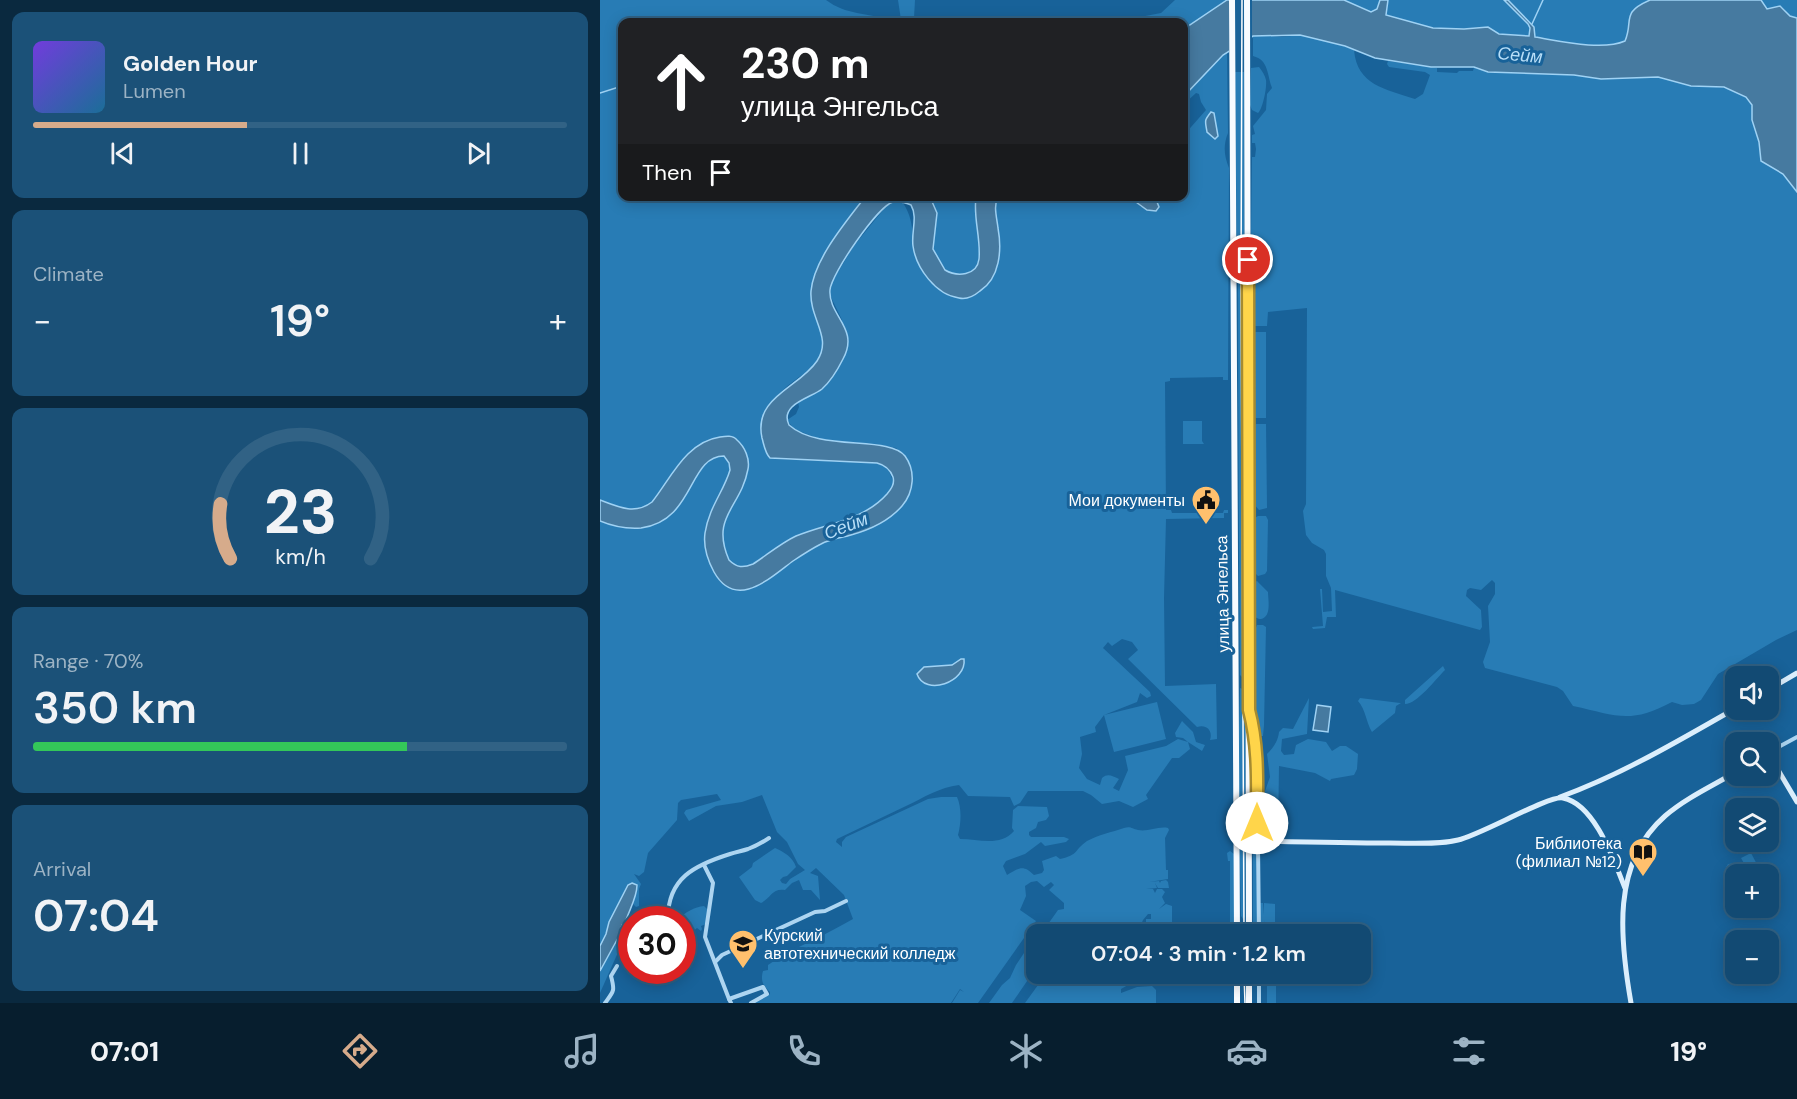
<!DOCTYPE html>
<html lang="en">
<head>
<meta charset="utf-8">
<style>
  body { margin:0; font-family:"DM Sans",sans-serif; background:#1b5178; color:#f1f3f6; height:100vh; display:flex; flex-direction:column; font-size:22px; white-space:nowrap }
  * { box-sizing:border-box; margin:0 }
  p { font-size:20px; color:#9cb3c4 }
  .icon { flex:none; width:33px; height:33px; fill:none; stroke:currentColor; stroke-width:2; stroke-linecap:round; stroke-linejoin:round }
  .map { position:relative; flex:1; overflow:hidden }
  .sheet { display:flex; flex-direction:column; gap:12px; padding:12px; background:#0a293f; width:600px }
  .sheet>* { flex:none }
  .top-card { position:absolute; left:18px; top:18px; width:570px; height:183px; border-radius:12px; box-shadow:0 3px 15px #0003,0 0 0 2px #316285; background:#202124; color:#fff; overflow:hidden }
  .tools { position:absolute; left:1125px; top:666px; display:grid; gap:12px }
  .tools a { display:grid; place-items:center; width:54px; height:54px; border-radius:12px; background:#124a73; box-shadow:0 3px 15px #0003,0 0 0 2px #316285; font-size:30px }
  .speed { position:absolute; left:18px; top:906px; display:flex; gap:12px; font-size:30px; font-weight:700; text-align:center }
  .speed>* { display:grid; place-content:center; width:78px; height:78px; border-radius:50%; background:#124a73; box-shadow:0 3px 15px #0003,0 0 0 2px #316285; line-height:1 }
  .speed .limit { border:9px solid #d22; background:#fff; color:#111 }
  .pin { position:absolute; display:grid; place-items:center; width:51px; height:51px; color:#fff; margin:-26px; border:3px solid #fff; border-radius:50%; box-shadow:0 2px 6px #0007 }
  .me { position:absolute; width:66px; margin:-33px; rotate:0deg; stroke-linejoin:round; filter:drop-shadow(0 0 4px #0008) }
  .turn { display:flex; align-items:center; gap:21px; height:126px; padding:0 24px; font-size:27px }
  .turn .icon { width:78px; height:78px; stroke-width:2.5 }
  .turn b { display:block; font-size:42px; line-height:51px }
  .then { display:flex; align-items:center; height:57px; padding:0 24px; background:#0003; gap:12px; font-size:22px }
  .big { font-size:45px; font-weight:600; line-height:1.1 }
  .sheet .card { flex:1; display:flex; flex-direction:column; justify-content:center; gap:9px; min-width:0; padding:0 21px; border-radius:12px; background:#1b5178 }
  .sheet .dial { align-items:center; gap:0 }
  .dial svg { height:156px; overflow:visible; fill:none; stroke:#316285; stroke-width:7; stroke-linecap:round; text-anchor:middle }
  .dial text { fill:#f1f3f6; stroke:none }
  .song { display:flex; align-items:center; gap:18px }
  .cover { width:72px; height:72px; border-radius:9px; background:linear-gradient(135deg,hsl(260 70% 55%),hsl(200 70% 35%)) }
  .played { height:6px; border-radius:3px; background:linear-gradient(90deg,#d6ab8b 40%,#316285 40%) }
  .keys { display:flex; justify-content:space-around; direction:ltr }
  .heat { display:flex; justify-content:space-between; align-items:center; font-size:33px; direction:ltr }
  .charge { height:9px; border-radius:4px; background:linear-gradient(90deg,#34c759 70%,#316285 0) }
  .trip { position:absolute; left:426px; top:924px; width:345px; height:60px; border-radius:12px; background:#124a73; box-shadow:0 3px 15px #0003,0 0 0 2px #316285; font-weight:600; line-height:60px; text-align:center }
  .dock { display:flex; height:96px; justify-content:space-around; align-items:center; background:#071e2e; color:#9cb3c4 }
  .dock .icon { width:42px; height:42px }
  .dock .selected { color:#d6ab8b }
  .dock b { font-size:27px; color:#f1f3f6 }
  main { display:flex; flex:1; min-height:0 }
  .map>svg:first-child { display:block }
  .green { fill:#287cb5; fill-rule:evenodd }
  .water { fill:#467aa0; stroke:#9fd2f4; stroke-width:1.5 }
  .pier { fill:#186299 }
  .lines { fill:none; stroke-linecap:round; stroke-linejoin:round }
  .stream { stroke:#9fd2f4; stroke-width:1.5 }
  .street { stroke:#add5f1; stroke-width:4 }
  .secondary { stroke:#dbeefc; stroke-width:5 }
  .primary { stroke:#f7fbff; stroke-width:6 }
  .tram { stroke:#fff; stroke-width:1.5 }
  .route-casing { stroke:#a68a30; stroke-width:15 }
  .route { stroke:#ffd54a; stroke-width:10 }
  .labels { text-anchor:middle; stroke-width:6; stroke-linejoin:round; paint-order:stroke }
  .poi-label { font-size:16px; fill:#fff; stroke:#186299; text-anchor:end }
  .street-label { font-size:16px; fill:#fff; stroke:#186299 }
  .water-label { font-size:18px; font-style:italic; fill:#b9dff8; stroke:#186299 }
</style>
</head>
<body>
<main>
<section class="sheet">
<div class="card">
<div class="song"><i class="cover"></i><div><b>Golden Hour</b><p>Lumen</p></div></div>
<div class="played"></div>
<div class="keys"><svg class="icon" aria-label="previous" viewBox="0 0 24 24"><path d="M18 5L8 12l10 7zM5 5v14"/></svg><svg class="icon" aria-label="pause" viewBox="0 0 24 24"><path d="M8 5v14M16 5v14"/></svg><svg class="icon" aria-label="next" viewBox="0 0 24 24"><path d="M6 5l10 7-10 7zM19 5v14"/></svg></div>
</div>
<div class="card"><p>Climate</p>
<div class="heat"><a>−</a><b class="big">19°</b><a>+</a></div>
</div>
<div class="card dial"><svg viewBox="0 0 100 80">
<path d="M14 69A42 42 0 1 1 86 69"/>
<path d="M14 69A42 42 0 0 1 9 41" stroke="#d6ab8b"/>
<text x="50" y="56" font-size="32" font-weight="700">23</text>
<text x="50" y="72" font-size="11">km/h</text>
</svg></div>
<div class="card"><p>Range · 70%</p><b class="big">350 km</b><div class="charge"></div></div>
<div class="card"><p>Arrival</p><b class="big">07:04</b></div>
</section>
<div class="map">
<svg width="1197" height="1003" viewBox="0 0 1197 1003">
  <rect width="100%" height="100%" fill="#186299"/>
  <g class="green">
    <path d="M0 0H226C246 15 267 13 291 20L293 22H22V196L265 197C243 229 207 263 212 305 214 319 227 335 223 349 216 370 196 377 182 391 172 400 167 420 161 432L168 457 174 459 277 463 288 469 294 483C280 519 224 523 194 537 177 545 163 559 146 567 137 567 131 565 127 556 113 523 131 516 141 489 145 480 146 470 148 461L94 448 52 502C35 515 18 507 0 500Z"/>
    <polygon points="298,0 315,0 314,18 301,20"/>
    <polygon points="575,0 627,0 584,29 584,22 514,22 561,13"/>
    <polygon points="744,0 780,0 777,9 771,12"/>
    <path d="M788 0H905L920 12 908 0H1050L1036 8 1025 41C1000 52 935 38 906 35L897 33 888 27 851 29 826 27 856 35 786 15Z"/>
    <polygon points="1161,0 1197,0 1197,18 1190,16 1182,7 1167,9"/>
    <path d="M659 35 682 37 700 35 733 42 754 50C757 85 785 89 815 99L823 94 830 75 825 72 789 67 787 64 788 61 837 68V72L857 73 859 71H873L874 67 888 72 974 75 1001 79 1058 77 1083 84 1110 86 1130 89 1146 97 1150 102 1153 108 1152 120 1159 142 1161 161 1183 174 1197 192V630L1176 640 1118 674 1101 700 1094 704 1082 705 1072 702C1029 725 1016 715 973 706L963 691 957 687 885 668 883 662 890 642 888 606 895 594V583L892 580 881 590 870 588 867 590 866 596 881 610 882 627 880 630 735 590 736 617H727L725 628 713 629 712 627 723 626 720 589H722L723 612 732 611 731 588 726 576V554L724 550 712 543 706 535 703 511 706 504 707 308 668 312 667 326H655L650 320 652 157H655L656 149 655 143H652V135L655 134 653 126 666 110 667 94 672 88C667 75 669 60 653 56V36Z"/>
    <path d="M627 52 628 133C623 145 624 156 629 168L628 380H623V377L570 378V381L565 382 566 510H571L572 513H623L624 510H628V513H624V518L566 519 564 598 565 686 616 684 617 739 610 740C613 731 607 724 597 727L528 659 538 650 532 642 522 639 512 646 508 642 503 648 550 692 551 696 547 698 540 693 537 702 504 715 557 702 566 739 514 752 504 715 495 727 496 732 480 737 482 754 479 768 487 779 500 785 502 778C508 773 512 776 519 779L513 788 519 791 528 770 525 756 566 746 578 739 588 742 583 738 576 737 575 733 582 721 593 732 596 742 605 745 602 751 588 742 590 749 579 758H572L546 795 548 799 533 807 519 801 502 804 491 795 483 791H428L420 803 414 806 410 797 368 796 359 785C340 787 323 798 306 806 283 817 260 828 237 839L236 842 242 847V842L246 837 328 799 341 797H357C362 808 361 824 358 835L360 839C379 839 400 847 414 831L412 828 413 810 418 806 447 807 449 816 446 820 438 822 436 828 429 832V835L431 837H464L469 839 466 842 445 846 441 842 425 854 406 861 403 866 407 875C419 868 423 864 434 875L442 873 444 870 442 861 456 856 460 859C479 855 474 850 487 841 498 835 512 832 524 828 531 826 532 829 538 830 548 832 558 826 568 828L569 830 565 838 566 870H568V879L549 882 559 881 560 883 561 881 566 880 568 882 569 888H558L555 883 557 888 546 889H553L555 893 557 889H562L565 892 562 897 565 903 559 909 566 904 572 906V929H546V919H551V914H548L543 920 537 934H437L442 927H446L458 910 464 909V903L449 890 454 885 451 882 444 887 437 881 431 882 425 886 426 896 420 910 436 921 378 1003H352L360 990 364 992 360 989 351 1003H153L170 994V992C164 986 160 982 163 971L168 970V965L174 961V958C203 946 226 934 253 919L244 895 216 868 210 873 218 876 220 900 211 890H203L199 880 192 883 185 890C172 888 171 898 161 903L155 900 139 877 152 867 153 863 175 848C184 852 193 857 196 867L187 876 183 877 180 880 182 883 186 884 190 879 205 870 198 864 187 842 177 832 162 795 142 802 116 806 89 821 84 813 86 810 121 800 117 794 81 800 78 803 77 820 48 853 44 872 39 876 34 874 41 884 39 889V906L36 907 33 904 37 888 9 922 6 934 0 946V521C14 527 26 529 41 528 94 521 88 456 124 456L127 459 130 470 108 559 120 581 162 584 196 559 224 542 252 535 281 523 301 507 312 488V476L306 458 296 448 282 445 251 444 222 440 194 429 187 420 196 414 199 407 198 402 224 387 242 361V320L230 295 232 282 253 247 287 205 294 202 303 203C318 225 309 248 321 268 326 278 335 285 343 291 354 299 365 301 377 294 399 280 402 252 398 228 397 218 393 206 398 197H529L541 207H559L555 197 584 196V135L606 110 601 102 599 94 596 93 584 104V96L598 79ZM361 659 334 685 324 667 352 665Z"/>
    <path d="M659 67C662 71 665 75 666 80 667 87 663 108 658 113L652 110 650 105 651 68Z"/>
    <polygon points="635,72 644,72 644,274 637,274"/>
    <path d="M330 197H376C373 217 382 247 378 262 376 268 371 273 365 274 349 279 334 261 333 247 332 238 336 228 337 219 337 212 332 203 330 197Z"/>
    <path d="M641 279 643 281 646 568 645 674 643 678 640 675C639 544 638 412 638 281Z"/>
    <polygon points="655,332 666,332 666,418 656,418 652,414 652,337"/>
    <polygon points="583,421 602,421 602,441 604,444 583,444"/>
    <polygon points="656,424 666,424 667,508 659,510 652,502 652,428"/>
    <polygon points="658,516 666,516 668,520 667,571 665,574 658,576 654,572 652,525 653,519"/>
    <path d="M657 581 668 592C668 599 672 617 661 619 658 619 654 617 653 614 649 607 652 592 652 584Z"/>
    <polygon points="657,625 663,625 666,627 664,725 663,736 657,736 654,694 655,630"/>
    <path d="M843 666 845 670C836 679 817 704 805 704V700Z"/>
    <polygon points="640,688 645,690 645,917 643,919 641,916 638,769"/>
    <path d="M709 698 707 734 682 739 681 751 684 755 694 754 696 745 708 739 726 742 732 751 740 746H746L758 754 757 769 754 775 731 779 730 781 715 773 679 766 678 833 659 826V824H671V821H674L673 808H664V805H660L670 777 667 754C674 747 678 741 679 732L683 728 693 729Z"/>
    <path d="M760 698 800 703H801L796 706 795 713 772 732C766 722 766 710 758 701Z"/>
    <polygon points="653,847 656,848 658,934 653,934"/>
    <polygon points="630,851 634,854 634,934 630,934 630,861 628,861 627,853"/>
    <polygon points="1151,853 1162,874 1150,874 1141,858"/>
    <polygon points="1135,863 1143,874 1136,874 1135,892 1124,871 1128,864"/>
    <polygon points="659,903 663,903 664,915 664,903 675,904 675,930 670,930 670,934 665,934 664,920 664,934 659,934"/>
    <path d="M104 906 108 910 106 924 101 926 102 929 101 931 97 928 90 934 83 935 82 920H79C84 912 95 907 104 906Z"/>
    <polygon points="436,935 436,968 412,1003 389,1003 402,985 410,978 416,965"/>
    <polygon points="23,937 23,941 0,993 0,971 19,938"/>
    <polygon points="446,974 519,974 522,980 528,985 521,989 521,993 537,987 552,986 556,990 556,1003 425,1003"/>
    <rect x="667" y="974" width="9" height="29"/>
  </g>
  <g class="water">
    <path d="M627 0H744L771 12 777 9 780 0H788L786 15 833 28 864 29 888 27 899 34 929 36 930 28 928 24 904 0H908L934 27 935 37C960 41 1002 51 1025 41 1034 20 1020 13 1050 0H1161L1167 9 1180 6 1190 16 1197 18V192L1183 174 1161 161 1159 142 1152 120V105L1146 97 1124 87 1091 86 1058 77 1001 79 974 75 888 72 874 67H831L775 58 745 46 700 35 653 36 623 55 584 96V29Z"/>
    <path d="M611 112 614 113 618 136 615 139 607 132C605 120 604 121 611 112Z"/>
    <path d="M265 197H330L337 213 333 249 345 270C357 277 377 276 379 259 381 238 373 218 376 197H398C393 206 397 218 398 228 402 250 400 278 380 291 374 296 367 300 359 298 336 295 316 268 313 246 311 232 318 217 311 205 306 203 299 201 293 202 278 206 231 274 230 290 228 316 260 328 243 359 238 369 231 381 222 389 211 398 179 404 189 425 219 452 289 435 305 456 316 471 314 492 302 506 289 521 269 530 251 535 241 538 230 539 221 544 211 549 202 555 193 561 170 578 136 611 114 572 107 559 103 547 105 533 109 507 124 491 130 470L129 463 124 456C88 456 95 521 41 528 26 529 14 527 0 521V500C18 507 35 515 52 502 71 478 86 442 120 437 126 436 133 435 137 440 145 447 150 459 148 469 141 508 110 516 129 560 137 568 143 568 153 564 167 555 181 543 196 536 227 523 263 521 287 494 291 489 295 484 293 477 290 469 285 465 277 463L170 458C165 453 164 445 162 438 153 397 199 388 217 361 233 337 209 319 211 291 214 259 246 222 265 197Z"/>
    <polygon points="529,197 555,197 559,207 556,211 547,210"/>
    <path d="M361 659H364C367 682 325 697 317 674L324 667 352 665Z"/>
    <polygon points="717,705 731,707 728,732 713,730"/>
    <path d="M32 883 37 885C37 898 29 910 25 923L22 925 18 938 0 971V946L6 934 9 922 28 885Z"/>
  </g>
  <polygon class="pier" points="629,0 652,0 652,40 629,55"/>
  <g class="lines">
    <g class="stream">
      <polyline points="932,24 943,0"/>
      <polyline points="0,93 22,86"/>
    </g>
    <g class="street">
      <polyline points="650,717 655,735 657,757 659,934"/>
      <polyline points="1169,752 1197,737"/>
      <polyline points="104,865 113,883 105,937 129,999"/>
      <path d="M68 920C67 878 95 865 130 854 136 852 142 851 148 849 156 846 163 842 169 838"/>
      <polyline points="115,962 122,955 215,912 225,911 246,901"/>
      <polyline points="659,974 659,1003"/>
      <path d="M5 1003C14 991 15 991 11 976L17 966"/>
      <polyline points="131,1003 129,999 163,987 167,994 151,1003"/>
    </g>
    <g class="secondary">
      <polyline points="1168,690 1197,673"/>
      <polyline points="1168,753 1197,802"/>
      <path d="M960 797C1021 775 1080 740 1136 708"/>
      <path d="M648 848 652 843 658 841C702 842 746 843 790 843 812 843 836 845 858 840 881 835 949 795 963 798 995 804 1014 861 1025 888"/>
      <path d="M1031 1003C1020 940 1011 863 1065 816 1086 798 1112 786 1136 772"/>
    </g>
    <g class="primary">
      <polyline points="632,0 637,934"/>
      <polyline points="647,0 649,934"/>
      <polyline points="637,974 637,1003"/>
      <polyline points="649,974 649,1003"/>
    </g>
    <g class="tram">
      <polyline points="642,0 641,288 644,934"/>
      <polyline points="644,974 645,1003"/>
    </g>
  </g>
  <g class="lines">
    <g class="route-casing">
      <path id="route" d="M648 260 649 710C659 748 657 784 657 823"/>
    </g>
    <use href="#route" class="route"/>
  </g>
  <defs>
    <g id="civic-pin" transform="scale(1.5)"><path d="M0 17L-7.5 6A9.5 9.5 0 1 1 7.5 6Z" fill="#ffc06d" stroke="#186299"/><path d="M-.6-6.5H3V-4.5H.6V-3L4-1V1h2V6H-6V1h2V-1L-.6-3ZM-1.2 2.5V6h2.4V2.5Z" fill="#111"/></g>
    <g id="library-pin" transform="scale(1.5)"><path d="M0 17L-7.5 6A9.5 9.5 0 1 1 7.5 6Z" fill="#ffc06d" stroke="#186299"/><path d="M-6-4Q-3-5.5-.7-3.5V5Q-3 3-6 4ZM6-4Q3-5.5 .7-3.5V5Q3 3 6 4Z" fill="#111"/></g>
    <g id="university-pin" transform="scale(1.5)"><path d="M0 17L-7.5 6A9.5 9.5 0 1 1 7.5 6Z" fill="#ffc06d" stroke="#186299"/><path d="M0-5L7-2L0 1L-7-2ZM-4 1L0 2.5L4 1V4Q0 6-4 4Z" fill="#111"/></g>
  </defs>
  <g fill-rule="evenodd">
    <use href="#civic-pin" x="606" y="500"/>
    <use href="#library-pin" x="1043" y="852"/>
    <use href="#university-pin" x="143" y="944"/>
  </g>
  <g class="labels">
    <g class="poi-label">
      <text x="585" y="506">Мои документы</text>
      <text x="1022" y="849">Библиотека<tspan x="1022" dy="18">(филиал №12)</tspan></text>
      <text x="164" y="941" text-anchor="start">Курский<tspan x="164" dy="18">автотехнический колледж</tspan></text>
    </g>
    <g class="street-label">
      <text transform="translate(622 594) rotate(-91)" y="6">улица Энгельса</text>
    </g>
    <g class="water-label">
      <text transform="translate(920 55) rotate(5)" y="6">Сейм</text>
      <text transform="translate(246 526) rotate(-21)" y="6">Сейм</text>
    </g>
  </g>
</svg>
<div class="tools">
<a><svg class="icon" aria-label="sound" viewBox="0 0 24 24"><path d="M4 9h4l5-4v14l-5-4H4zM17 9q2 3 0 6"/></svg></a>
<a><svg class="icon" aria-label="search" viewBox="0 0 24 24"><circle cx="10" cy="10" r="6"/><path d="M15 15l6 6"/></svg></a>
<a><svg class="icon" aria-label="layers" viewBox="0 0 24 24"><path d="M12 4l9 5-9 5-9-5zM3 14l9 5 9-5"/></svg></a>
<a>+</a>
<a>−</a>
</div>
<div class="speed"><div class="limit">30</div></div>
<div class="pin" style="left:648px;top:260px;background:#d93025"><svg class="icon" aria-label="arrive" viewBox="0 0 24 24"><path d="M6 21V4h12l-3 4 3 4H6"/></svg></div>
<svg class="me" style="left:657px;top:823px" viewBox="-20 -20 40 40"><circle r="19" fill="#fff"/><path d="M0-13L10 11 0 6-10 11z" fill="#ffd54a"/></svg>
<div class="trip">07:04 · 3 min · 1.2 km</div>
<div class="top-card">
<div class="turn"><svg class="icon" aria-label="ahead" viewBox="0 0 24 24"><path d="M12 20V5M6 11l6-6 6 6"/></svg><div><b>230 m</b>улица Энгельса</div></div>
<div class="then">Then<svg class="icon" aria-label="arrive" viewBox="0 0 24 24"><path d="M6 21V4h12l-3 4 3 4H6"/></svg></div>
</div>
</div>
</main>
<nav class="dock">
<b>07:01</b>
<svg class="icon selected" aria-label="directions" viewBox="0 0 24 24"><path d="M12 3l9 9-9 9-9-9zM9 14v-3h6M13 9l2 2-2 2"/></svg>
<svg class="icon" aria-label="music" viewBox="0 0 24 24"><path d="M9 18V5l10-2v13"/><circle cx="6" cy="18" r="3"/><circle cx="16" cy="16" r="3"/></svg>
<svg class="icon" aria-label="phone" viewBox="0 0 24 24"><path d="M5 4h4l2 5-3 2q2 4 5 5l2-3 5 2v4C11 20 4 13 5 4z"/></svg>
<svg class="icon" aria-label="climate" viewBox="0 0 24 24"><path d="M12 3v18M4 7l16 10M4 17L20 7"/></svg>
<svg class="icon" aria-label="car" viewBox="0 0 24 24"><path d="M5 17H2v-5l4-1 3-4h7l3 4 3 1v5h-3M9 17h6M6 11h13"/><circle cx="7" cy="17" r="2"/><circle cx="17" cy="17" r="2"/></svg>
<svg class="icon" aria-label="filters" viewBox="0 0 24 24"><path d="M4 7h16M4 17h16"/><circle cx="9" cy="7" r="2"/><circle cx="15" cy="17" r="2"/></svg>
<b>19°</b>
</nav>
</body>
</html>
